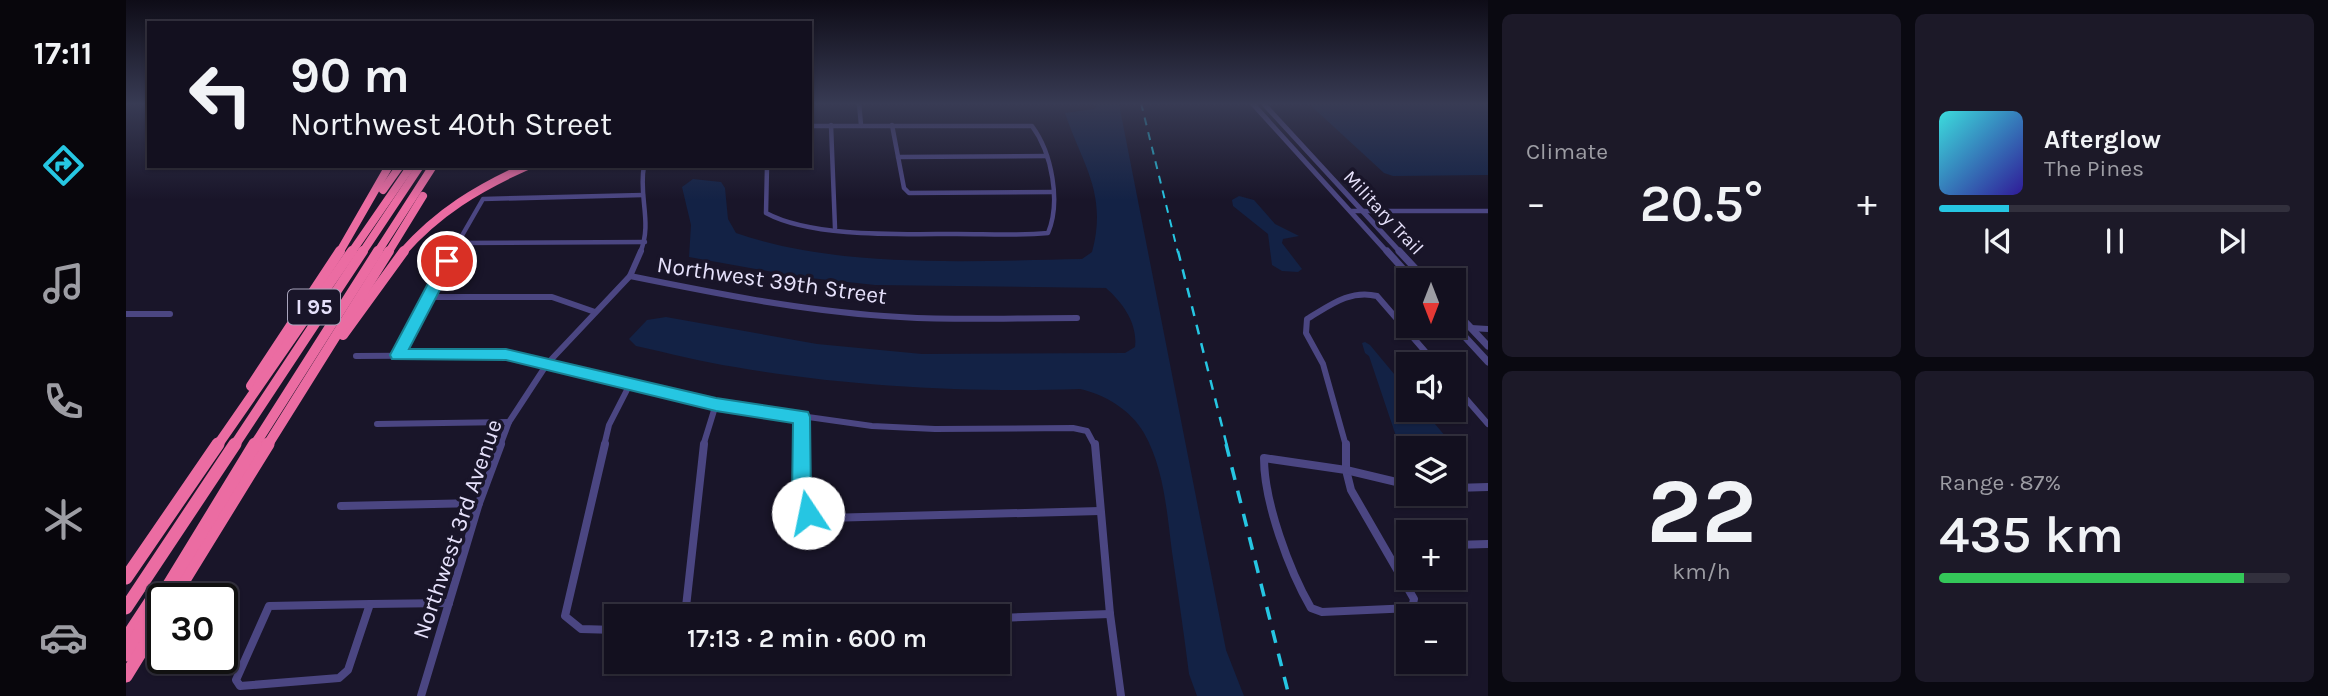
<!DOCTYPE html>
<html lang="en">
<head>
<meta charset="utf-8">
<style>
  body { margin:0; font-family:Karla,sans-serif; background:#1c1928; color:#f1f3f6; height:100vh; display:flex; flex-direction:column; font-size:26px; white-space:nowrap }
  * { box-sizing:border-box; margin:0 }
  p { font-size:23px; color:#9d9da4 }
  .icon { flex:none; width:38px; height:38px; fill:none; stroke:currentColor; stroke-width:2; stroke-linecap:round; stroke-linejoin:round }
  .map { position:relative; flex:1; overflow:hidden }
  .sheet { display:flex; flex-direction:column; gap:14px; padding:14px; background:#0a0911; width:840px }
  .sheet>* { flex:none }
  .top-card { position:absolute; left:21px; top:21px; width:665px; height:147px; border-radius:0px; box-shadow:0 2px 5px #0004,0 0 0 2px #32303d; background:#13101f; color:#f1f3f6; overflow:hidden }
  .needle { width:46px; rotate:180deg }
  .buttons { position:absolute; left:1270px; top:268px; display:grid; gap:14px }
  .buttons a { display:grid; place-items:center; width:70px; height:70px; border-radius:0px; background:#13101f; box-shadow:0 2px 5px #0004,0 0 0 2px #32303d; font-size:35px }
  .speed { position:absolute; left:21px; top:583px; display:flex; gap:14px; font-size:35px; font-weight:700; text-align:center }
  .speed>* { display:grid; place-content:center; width:91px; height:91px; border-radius:50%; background:#13101f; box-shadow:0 2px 5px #0004,0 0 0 2px #32303d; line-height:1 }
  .speed .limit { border:4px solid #111; border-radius:10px; background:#fff; color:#111 }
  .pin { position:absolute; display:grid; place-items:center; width:60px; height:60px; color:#fff; margin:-30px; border:4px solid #fff; border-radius:50%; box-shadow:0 2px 7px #0007 }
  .me { position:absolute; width:77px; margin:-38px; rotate:349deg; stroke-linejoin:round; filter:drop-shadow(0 0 5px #0008) }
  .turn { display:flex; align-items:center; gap:24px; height:147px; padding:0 28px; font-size:32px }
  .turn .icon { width:91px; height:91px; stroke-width:2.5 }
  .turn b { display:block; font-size:49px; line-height:60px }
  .big { font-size:52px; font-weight:600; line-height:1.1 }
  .sheet .card { flex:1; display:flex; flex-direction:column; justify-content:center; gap:10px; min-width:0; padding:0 24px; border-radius:10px; background:#1c1928 }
  .sheet .dial { align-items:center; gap:0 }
  .dial b { font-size:91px; line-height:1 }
  .song { display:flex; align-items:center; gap:21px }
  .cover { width:84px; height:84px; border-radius:10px; background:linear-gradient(135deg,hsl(180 70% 55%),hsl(250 70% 35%)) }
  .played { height:7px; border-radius:4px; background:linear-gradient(90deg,#26c6e2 20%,#32303d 20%) }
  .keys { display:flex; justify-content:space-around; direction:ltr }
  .heat { display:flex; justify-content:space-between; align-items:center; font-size:38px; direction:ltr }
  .charge { height:10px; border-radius:5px; background:linear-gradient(90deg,#34c759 87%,#32303d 0) }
  .sheet .tiles { flex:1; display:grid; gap:14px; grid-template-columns:repeat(2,1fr) }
  .trip { position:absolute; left:478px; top:604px; width:406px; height:70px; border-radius:0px; background:#13101f; box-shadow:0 2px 5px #0004,0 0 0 2px #32303d; font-weight:600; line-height:70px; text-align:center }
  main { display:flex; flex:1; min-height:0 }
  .tabs { display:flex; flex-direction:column; width:126px; justify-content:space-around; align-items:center; background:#08060c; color:#9d9da4 }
  .tabs .icon { width:49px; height:49px }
  .tabs .active { color:#26c6e2 }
  .tabs b { font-size:32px; color:#f1f3f6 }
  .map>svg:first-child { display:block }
  .water { fill:#132245 }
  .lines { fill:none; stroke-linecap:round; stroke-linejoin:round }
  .minor-far2 { stroke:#4b4682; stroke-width:4.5 }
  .minor-far1 { stroke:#4b4682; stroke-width:6 }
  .minor { stroke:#4b4682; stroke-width:8 }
  .tertiary-far1 { stroke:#4b4682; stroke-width:5 }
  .tertiary { stroke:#4b4682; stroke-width:7 }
  .motorway-far2 { stroke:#eb6ca2; stroke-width:8 }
  .motorway-far1 { stroke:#eb6ca2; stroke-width:10 }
  .motorway { stroke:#eb6ca2; stroke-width:13 }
  .rail-far2 { stroke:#26c6e2; stroke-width:2; stroke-dasharray:8 7; stroke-linecap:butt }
  .rail-far1 { stroke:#26c6e2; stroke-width:2.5; stroke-dasharray:10 9; stroke-linecap:butt }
  .rail { stroke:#26c6e2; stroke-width:3.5; stroke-dasharray:13 11; stroke-linecap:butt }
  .route { fill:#26c6e2; stroke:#198193; stroke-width:2 }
  .labels { text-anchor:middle; stroke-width:7; stroke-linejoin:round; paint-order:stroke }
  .far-street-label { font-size:19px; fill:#e6e1fb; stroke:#191529 }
  .shield { fill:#191529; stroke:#a8a4bc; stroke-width:2 }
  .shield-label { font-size:21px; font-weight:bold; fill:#e6e1fb }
  .street-label { font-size:23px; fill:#e6e1fb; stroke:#191529 }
</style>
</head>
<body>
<main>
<nav class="tabs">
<b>17:11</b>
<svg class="icon active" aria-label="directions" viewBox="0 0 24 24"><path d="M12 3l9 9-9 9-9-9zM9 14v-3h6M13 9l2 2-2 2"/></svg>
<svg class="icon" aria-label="music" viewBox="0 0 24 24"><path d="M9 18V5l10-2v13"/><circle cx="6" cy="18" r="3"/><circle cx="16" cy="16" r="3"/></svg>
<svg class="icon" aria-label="phone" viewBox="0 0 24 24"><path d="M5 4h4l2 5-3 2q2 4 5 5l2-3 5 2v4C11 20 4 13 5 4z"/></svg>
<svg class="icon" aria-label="climate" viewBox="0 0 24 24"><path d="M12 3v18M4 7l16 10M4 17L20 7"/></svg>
<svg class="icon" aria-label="car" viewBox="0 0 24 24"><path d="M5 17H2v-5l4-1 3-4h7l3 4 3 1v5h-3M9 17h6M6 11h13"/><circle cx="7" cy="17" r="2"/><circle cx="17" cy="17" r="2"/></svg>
</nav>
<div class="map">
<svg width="1362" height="696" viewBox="0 0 1362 696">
  <rect width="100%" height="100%" fill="#191529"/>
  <g class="water">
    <path d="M972 103 993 104 1100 650 1118 696H1071L1063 674C1058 634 1052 593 1046 552 1041 513 1038 468 1018 433 1005 410 978 394 954 389 845 393 715 386 609 367 575 362 543 353 510 346L503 339 521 320 540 317 691 344 796 354 999 353 1009 347C1012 324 997 303 980 288L749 285 675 277 563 257 565 225 556 187 567 179 595 182 599 188 602 219 610 233C712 269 848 261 956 259L966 252C982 193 956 164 939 113L968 109Z"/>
    <polygon points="1182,103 1362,103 1362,175 1267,176 1258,173"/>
    <polygon points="1113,196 1128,200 1149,224 1173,236 1157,239 1156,243 1176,269 1172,272 1156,271 1146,265 1142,234 1107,206 1106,200"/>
    <polygon points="1239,342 1244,345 1283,392 1283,410 1297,410 1320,437 1317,442 1272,442 1243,356 1239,353 1236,343"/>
  </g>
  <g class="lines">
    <g class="minor-far2">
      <polyline points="733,103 735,125"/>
      <polyline points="705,125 709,228"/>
      <polyline points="766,125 778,188 783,193 927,192"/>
      <polyline points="772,157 921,156"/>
      <path d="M641 166 640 213C686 238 777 234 831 234 861 234 892 236 922 233 935 202 926 153 906 126H684"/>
      <polyline points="1225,211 1362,211"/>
      <polyline points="331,243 519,242"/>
      <polyline points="326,253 357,199 517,195"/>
      <path d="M514 253C527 223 512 196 518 166"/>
    </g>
    <g class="minor-far1">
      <path d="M504 276C588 293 672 310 758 316 822 321 887 318 951 318"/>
      <polyline points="302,297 426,297 469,312"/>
      <polyline points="0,314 44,314"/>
      <polyline points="1345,328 1362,329"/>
      <polyline points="272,355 327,251"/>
      <polyline points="230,356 380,355 590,404 746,426 809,429 947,428 961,431 969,446"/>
      <polyline points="1328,385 1362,424"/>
      <polyline points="675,417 675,446"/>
      <polyline points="251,424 383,422"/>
      <polyline points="374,446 383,422 421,364 504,276 515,251"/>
      <polyline points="478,446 483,425 504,384"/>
      <polyline points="577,446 590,404"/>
      <path d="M1220 446 1197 364 1180 333 1181 319C1203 306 1224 289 1251 296L1310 364"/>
    </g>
    <g class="minor">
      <polyline points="479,444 439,616 455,629 490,630"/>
      <polyline points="675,444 676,500 682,513 699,518 974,511"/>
      <polyline points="969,444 984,614 995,696"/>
      <polyline points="1220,444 1220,470"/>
      <path d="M1138 458 1220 470 1225 490 1288 599 1286 608 1196 612 1185 608C1163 570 1138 502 1138 458Z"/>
      <polyline points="1220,470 1283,485"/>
      <polyline points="1328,488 1362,487"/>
      <polyline points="215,506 353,503"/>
      <polyline points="1328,545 1362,544"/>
      <polygon points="244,604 222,670 213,678 114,686 110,680 143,606"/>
      <polyline points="244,604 323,603"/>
      <polyline points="559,616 578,444"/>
      <polyline points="872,618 984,614"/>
      <polyline points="295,696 353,503 375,444"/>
    </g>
    <g class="tertiary-far1">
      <polyline points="1126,103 1262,253"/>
      <polyline points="1137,103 1275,253"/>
    </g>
    <g class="tertiary">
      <polyline points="1261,251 1287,280"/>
      <polyline points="1273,251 1300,280"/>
      <polyline points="1328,310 1362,346"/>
      <polyline points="1328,325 1362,362"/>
    </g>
    <g class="motorway-far2">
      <polyline points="257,190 274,166"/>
      <polyline points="213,253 263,166"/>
      <polyline points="225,253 285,166"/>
      <polyline points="236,253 294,166"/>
      <polyline points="251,253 307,166"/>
      <polyline points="262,253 297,196"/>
      <path d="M276 253C312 212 352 188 401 166"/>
    </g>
    <g class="motorway-far1">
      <polyline points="217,335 278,251"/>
      <polyline points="125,386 214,251"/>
      <polyline points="91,446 226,251"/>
      <polyline points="108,446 237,251"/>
      <polyline points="128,446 252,251"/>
      <polyline points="141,446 263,251"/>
    </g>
    <g class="motorway">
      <polyline points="0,578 92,444"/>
      <polyline points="47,598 142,444"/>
      <polyline points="0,608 109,444"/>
      <polyline points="0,639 32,590"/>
      <polyline points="0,655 129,444"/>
      <polyline points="0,676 37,616"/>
    </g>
    <polyline class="rail-far2" points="1015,103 1052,253"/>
    <polyline class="rail-far1" points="1052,251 1101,446"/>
    <polyline class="rail" points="1100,444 1163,696"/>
  </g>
  <linearGradient id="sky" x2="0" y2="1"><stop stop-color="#0e0c17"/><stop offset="0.52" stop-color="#383b54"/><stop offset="1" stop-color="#383b54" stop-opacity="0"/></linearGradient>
  <rect width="1362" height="200" fill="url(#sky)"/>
  <polygon class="route" points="321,257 329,261 283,349 380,349 590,398 682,412 684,417 685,500 692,513 689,519 682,521 675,519 666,500 667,423 590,411 380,360 266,359 264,355 314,261"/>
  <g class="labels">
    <g class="far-street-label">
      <text transform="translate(1258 212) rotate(47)" y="7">Military Trail</text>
    </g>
    <rect class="shield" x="162" y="289.5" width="52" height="35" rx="5"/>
    <g class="shield-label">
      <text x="188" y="314">I 95</text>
    </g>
    <g class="street-label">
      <text transform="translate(646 280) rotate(8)" y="8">Northwest 39th Street</text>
      <text transform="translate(331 529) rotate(-71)" y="8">Northwest 3rd Avenue</text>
    </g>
  </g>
</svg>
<div class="buttons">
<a><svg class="needle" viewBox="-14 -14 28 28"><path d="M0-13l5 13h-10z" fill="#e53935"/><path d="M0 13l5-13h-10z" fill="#9d9da4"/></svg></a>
<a><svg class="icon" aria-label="sound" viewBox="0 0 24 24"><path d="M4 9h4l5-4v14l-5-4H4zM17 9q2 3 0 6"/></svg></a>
<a><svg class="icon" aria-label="layers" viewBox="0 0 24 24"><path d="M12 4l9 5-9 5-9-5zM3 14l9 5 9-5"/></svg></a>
<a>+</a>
<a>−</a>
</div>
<div class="speed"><div class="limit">30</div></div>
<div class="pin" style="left:321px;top:261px;background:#d93025"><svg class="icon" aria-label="arrive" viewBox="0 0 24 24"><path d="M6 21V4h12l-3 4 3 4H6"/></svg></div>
<svg class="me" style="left:682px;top:513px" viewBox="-20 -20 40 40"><circle r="19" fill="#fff"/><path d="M0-13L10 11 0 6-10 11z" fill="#26c6e2"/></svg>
<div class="trip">17:13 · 2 min · 600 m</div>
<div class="top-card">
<div class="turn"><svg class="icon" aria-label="left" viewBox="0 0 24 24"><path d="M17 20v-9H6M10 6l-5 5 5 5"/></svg><div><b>90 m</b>Northwest 40th Street</div></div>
</div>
</div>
<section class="sheet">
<div class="tiles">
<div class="card"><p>Climate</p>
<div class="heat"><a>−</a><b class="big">20.5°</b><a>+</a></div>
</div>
<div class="card">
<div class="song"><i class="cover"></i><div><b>Afterglow</b><p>The Pines</p></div></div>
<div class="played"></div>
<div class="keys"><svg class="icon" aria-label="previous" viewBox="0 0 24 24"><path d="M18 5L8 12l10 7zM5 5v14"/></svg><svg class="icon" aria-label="pause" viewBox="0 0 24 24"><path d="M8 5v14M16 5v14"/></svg><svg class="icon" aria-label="next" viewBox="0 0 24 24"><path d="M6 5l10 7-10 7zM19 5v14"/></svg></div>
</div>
<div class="card dial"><b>22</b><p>km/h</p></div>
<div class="card"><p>Range · 87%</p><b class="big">435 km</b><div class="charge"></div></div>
</div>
</section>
</main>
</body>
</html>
